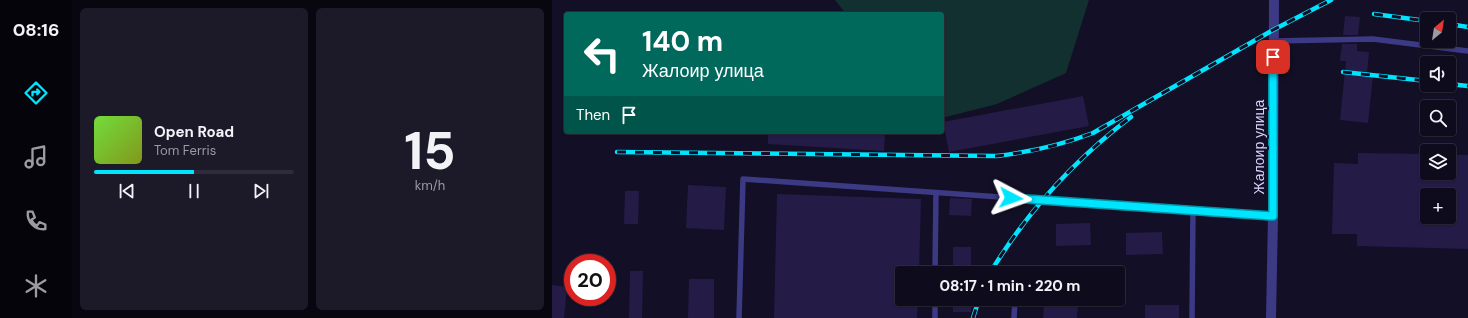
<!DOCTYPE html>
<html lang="en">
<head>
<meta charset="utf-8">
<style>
  body { margin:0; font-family:"DM Sans",sans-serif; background:#1c1929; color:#f1f3f6; height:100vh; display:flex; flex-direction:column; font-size:15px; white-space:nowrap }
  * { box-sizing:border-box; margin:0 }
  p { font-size:13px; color:#9b9ba3 }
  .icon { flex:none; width:22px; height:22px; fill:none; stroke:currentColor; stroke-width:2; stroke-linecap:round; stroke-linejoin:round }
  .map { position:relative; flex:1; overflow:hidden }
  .details { display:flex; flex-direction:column; gap:8px; padding:8px; background:#08060f; width:480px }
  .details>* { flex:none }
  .banner { position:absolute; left:12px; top:12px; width:380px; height:122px; border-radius:4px; box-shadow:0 1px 3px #0004,0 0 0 1px #2e2b3b; background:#00695c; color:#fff; overflow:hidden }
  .needle { width:26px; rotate:30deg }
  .fabs { position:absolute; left:868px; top:12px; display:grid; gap:8px }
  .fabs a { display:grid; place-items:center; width:36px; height:36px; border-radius:4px; background:#0e0b1c; box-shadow:0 1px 3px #0004,0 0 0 1px #2e2b3b; font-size:20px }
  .speed { position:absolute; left:12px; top:254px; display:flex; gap:8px; font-size:20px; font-weight:700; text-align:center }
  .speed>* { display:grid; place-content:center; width:52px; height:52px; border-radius:50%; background:#0e0b1c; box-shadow:0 1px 3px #0004,0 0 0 1px #2e2b3b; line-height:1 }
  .speed .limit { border:6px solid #d22; background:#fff; color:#111 }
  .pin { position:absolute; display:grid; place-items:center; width:34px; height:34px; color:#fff; margin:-17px; border-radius:8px; box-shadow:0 2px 6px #0006 }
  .me { position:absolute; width:44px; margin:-22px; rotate:94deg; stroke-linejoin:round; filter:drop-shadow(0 0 3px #0008) }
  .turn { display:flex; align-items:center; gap:14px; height:84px; padding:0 12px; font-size:18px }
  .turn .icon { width:52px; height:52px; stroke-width:2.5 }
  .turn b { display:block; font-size:28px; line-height:34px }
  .then { display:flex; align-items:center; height:38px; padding:0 12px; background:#0003; gap:8px; font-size:15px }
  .details .card { flex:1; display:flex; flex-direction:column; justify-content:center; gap:6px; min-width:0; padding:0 14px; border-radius:6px; background:#1c1929 }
  .details .dial { align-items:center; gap:0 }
  .dial b { font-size:52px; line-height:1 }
  .song { display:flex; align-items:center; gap:12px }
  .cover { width:48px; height:48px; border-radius:6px; background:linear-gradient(135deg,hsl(100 70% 55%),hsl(70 70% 35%)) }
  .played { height:4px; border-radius:2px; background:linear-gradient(90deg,#00e5ff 50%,#2e2b3b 50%) }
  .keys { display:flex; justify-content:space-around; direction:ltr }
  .details .tiles { flex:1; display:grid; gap:8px; grid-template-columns:repeat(2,1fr) }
  .trip { position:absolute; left:343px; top:266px; width:230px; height:40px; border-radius:4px; background:#0e0b1c; box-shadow:0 1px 3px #0004,0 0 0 1px #2e2b3b; font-weight:700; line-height:40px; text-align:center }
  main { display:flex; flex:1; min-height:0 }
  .dock { display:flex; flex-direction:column; width:72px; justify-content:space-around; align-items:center; background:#06040b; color:#9b9ba3 }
  .dock .icon { width:28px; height:28px }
  .dock .on { color:#00e5ff }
  .dock b { font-size:18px; color:#f1f3f6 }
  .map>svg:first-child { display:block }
  .green { fill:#12302f }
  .building { fill:#241b47; fill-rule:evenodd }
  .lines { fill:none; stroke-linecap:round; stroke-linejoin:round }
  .service { stroke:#3d3a85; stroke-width:5.5 }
  .tertiary { stroke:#3d3a85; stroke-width:10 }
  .rail-casing { stroke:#00e5ff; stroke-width:4.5 }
  .rail { stroke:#130f26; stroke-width:3; stroke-dasharray:9; stroke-linecap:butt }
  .route-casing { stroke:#0095a6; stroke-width:10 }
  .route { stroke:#00e5ff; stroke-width:7 }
  .labels { text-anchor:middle; stroke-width:4; stroke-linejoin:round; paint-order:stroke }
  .street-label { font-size:14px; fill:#d9d4ff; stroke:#130f26 }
</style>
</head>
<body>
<main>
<nav class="dock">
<b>08:16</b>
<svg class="icon on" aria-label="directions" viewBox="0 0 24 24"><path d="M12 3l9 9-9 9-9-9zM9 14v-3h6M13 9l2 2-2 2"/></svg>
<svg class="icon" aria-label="music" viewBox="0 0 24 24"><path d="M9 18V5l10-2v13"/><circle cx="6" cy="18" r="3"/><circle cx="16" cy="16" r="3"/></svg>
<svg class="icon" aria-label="phone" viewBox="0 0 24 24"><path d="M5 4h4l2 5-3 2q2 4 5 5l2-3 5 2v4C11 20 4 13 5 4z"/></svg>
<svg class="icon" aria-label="climate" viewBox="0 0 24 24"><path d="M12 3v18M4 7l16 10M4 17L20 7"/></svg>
</nav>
<section class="details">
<div class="tiles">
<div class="card">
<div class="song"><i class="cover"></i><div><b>Open Road</b><p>Tom Ferris</p></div></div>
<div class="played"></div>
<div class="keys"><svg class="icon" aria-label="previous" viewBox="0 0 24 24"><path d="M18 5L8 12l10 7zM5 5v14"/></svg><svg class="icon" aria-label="pause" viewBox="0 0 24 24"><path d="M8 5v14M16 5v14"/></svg><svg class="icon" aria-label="next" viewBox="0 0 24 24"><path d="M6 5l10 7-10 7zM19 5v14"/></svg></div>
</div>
<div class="card dial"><b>15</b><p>km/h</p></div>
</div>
</section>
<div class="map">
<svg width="916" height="318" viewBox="0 0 916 318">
  <rect width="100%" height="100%" fill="#130f26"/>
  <polygon class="green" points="283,0 537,0 514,73 445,104 390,118 390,14 294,14"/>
  <g class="building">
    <polygon points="793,16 808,17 806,35 791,35"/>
    <polygon points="790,44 805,44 805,51 817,52 815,75 821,76 816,123 788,120 794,61 788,61"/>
    <polygon points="531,96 537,126 397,152 391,122"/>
    <polygon points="216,132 333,132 332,151 216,144"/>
    <path d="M806 153 875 154V173H897V155H916V249L805 246V234H780L782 163 806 164ZM875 195H897V217H875Z"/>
    <polygon points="136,185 174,187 172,230 134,228"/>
    <polygon points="73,191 87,191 86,224 72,224"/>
    <polygon points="225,194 369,199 367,273 350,273 350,299 366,299 365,318 222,318"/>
    <polygon points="398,198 420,199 419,216 397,215"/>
    <polygon points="538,223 539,245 504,246 504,224"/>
    <polygon points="610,232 611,254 574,255 574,233"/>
    <rect x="401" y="247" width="18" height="26"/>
    <polygon points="78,271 91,271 90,318 77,318"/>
    <polygon points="137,279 162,279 162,318 136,318"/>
    <polygon points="0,285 15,287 12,318 0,318"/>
    <rect x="401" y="299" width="18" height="13"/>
    <polygon points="492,304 526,305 525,318 491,318"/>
    <rect x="593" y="305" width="34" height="13"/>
  </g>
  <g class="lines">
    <g class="service">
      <polyline points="721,41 821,39 916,51"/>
      <polyline points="383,273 384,193"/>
      <polyline points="187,318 191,179 721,216"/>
      <polyline points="383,318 383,299"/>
      <polyline points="462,318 463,299"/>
      <polyline points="640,318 641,210"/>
    </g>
    <polyline class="tertiary" points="719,318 721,216 722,0"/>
    <g class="rail-casing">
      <g id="rail">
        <polyline points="822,14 875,21"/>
        <polyline points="897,24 916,27"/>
        <polyline points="791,72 875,81"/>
        <polyline points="897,84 916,86"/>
        <path d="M65 152 445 156C479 152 509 145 541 133L721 30 779 0"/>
        <path d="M438 273C475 212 522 160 579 117"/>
        <polyline points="421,318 427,299"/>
      </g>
    </g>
    <use href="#rail" class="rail"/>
  </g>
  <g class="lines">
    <g class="route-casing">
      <polyline id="route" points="459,198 721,216 721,57"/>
    </g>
    <use href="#route" class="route"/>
  </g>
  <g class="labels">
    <g class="street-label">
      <text transform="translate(707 147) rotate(-90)" y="5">Жалоир улица</text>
    </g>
  </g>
</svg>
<div class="fabs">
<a><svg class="needle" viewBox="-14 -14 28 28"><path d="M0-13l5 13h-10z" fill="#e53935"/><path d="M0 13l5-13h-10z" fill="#9b9ba3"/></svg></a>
<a><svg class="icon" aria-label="sound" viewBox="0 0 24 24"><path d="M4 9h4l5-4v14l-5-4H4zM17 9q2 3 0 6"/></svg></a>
<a><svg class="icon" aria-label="search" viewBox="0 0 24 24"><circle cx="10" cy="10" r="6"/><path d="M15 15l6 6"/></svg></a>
<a><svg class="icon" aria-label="layers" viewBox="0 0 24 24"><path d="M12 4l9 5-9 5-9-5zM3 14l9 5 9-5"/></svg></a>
<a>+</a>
</div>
<div class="speed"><div class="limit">20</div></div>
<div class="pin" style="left:721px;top:57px;background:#d93025"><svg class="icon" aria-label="arrive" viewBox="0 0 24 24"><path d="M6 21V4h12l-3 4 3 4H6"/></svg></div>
<svg class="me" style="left:459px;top:198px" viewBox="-20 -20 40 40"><path d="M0-17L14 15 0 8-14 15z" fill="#00e5ff" stroke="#fff" stroke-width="4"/></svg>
<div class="trip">08:17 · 1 min · 220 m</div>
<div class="banner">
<div class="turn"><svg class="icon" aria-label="left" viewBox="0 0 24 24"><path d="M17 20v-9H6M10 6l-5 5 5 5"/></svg><div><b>140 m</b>Жалоир улица</div></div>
<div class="then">Then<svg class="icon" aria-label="arrive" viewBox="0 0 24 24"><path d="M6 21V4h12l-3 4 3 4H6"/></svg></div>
</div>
</div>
</main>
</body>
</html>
